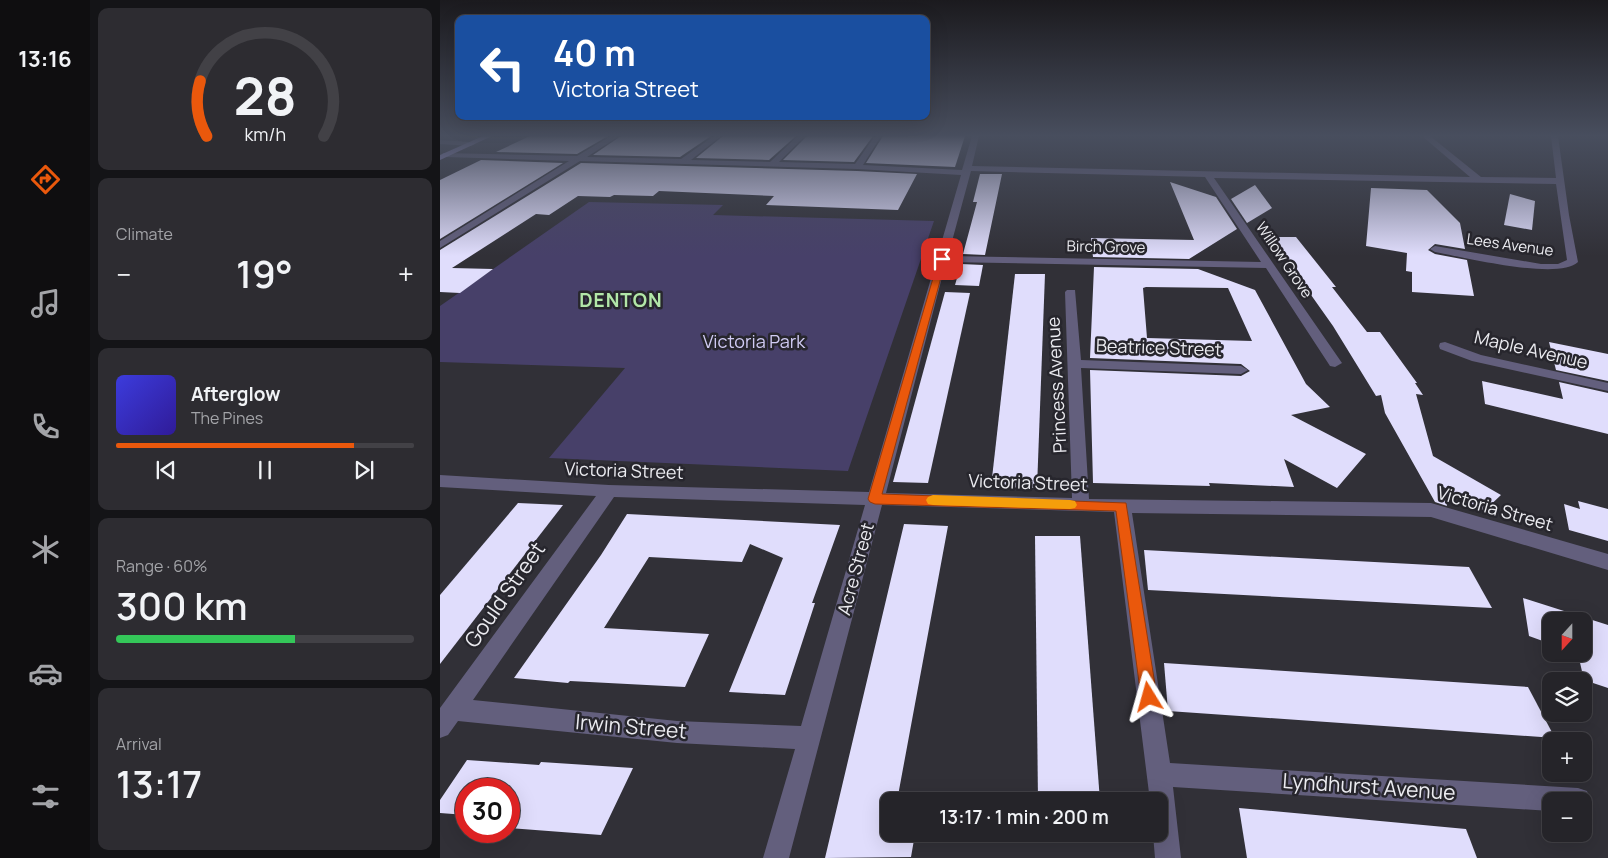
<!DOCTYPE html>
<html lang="en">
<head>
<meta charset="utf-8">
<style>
  body { margin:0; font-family:Manrope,sans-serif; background:#2d2c31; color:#f1f3f6; height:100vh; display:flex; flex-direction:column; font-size:19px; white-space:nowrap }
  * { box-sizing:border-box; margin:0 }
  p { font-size:16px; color:#a3a4a8 }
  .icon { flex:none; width:28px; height:28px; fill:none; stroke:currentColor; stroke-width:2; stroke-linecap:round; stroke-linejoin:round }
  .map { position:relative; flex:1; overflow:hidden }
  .panel { display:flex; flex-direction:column; gap:8px; padding:8px; background:#141417; width:350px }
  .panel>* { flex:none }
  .guide { position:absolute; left:15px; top:15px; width:475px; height:105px; border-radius:10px; box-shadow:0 5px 20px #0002,0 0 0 1px #424146; background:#1a4fa0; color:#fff; overflow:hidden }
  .needle { width:32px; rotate:201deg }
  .controls { position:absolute; left:1102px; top:612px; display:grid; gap:10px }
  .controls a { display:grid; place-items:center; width:50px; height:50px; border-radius:10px; background:#252429; box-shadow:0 5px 20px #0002,0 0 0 1px #424146; font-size:25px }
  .speed { position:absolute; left:15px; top:778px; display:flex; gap:10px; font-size:25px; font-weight:700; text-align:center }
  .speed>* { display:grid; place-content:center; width:65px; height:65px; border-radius:50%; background:#252429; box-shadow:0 5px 20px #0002,0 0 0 1px #424146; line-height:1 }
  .speed .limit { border:8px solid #d22; background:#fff; color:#111 }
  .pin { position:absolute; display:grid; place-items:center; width:42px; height:42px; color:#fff; margin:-21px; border-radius:10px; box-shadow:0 2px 8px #0006 }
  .me { position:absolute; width:55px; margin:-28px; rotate:352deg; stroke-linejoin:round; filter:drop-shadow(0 0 4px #0008) }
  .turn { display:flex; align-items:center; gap:18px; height:105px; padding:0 15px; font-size:22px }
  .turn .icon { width:65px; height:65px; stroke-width:2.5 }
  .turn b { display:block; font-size:35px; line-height:42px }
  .big { font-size:38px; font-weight:600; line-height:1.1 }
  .panel .tile { flex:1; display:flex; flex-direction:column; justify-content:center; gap:8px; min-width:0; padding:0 18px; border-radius:10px; background:#2d2c31 }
  .panel .dial { align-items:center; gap:0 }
  .dial svg { height:130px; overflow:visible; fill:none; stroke:#424146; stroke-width:7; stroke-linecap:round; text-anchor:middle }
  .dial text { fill:#f1f3f6; stroke:none }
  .song { display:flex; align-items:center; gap:15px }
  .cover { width:60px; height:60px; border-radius:8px; background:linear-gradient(135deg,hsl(240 70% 55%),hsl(250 70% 35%)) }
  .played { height:5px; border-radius:2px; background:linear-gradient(90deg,#ea580c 80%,#424146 80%) }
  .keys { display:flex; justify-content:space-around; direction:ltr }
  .heat { display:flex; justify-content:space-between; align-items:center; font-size:28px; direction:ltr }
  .charge { height:8px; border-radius:4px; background:linear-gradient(90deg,#34c759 60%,#424146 0) }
  .trip { position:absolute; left:440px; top:792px; width:288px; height:50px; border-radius:10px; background:#252429; box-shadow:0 5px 20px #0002,0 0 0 1px #424146; font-weight:600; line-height:50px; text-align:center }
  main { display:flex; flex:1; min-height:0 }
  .tabs { display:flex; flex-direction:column; width:90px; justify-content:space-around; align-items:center; background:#0f0e10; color:#a3a4a8 }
  .tabs .icon { width:35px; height:35px }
  .tabs .current { color:#ea580c }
  .tabs b { font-size:22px; color:#f1f3f6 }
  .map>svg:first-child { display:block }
  .green { fill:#474069 }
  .building { fill:#e0ddfc; fill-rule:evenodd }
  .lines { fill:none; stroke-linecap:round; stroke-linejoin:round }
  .minor { fill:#635f7d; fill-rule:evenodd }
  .highway { fill:#a79ce5; fill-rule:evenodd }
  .route { fill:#ea580c; stroke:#983908 }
  .slow { fill:#f59e0b }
  .labels { text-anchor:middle; stroke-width:5; stroke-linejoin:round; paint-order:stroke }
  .far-street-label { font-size:15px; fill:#ebebf0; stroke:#27262d }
  .park-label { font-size:18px; fill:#d0cbf3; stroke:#27262d }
  .street-label { font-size:18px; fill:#ebebf0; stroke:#27262d }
  .far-district-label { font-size:19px; font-weight:bold; letter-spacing:1px; fill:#b2e7a8; stroke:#27262d }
  .near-street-label { font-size:21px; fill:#ebebf0; stroke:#27262d }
</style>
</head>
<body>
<main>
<nav class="tabs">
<b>13:16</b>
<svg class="icon current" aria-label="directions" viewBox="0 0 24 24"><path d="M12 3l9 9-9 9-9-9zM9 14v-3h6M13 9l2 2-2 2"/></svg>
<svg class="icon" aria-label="music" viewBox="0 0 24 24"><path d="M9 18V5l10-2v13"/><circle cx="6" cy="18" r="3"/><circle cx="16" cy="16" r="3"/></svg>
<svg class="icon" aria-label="phone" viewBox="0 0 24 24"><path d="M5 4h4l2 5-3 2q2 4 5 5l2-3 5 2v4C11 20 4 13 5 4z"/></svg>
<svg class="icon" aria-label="climate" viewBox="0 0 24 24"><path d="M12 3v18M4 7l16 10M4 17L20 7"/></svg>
<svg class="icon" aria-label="car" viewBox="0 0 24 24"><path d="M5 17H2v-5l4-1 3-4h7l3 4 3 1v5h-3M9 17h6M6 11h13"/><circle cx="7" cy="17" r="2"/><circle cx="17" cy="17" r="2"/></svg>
<svg class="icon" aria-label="filters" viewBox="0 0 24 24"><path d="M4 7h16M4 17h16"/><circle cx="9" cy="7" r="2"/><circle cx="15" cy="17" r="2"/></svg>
</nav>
<section class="panel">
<div class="tile dial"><svg viewBox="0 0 100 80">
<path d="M14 69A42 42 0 1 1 86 69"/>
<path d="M14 69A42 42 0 0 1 10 35" stroke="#ea580c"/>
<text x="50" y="56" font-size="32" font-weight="700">28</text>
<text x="50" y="72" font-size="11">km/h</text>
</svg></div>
<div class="tile"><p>Climate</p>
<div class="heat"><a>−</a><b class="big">19°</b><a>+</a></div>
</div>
<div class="tile">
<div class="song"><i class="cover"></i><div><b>Afterglow</b><p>The Pines</p></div></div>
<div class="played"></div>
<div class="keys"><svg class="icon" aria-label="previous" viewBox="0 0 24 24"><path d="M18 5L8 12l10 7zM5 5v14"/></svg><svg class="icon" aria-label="pause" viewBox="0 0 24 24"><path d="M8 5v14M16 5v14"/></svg><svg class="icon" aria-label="next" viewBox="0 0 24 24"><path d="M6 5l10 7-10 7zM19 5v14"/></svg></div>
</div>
<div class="tile"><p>Range · 60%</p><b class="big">300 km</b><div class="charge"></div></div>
<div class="tile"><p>Arrival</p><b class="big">13:17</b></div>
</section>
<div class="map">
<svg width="1168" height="858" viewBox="0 0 1168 858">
  <rect width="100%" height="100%" fill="#313037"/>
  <polygon class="green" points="149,202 283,205 273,215 494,221 408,471 109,458 185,368 0,362 0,306"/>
  <g class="building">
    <polygon points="90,136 168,136 137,154 56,152"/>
    <polygon points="181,136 271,136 240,157 153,155"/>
    <polygon points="283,136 356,136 329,160 256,158"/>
    <polygon points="367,136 433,136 414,162 343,160"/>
    <polygon points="443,136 525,136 515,167 426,163"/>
    <polygon points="41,160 123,163 0,239 0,180"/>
    <polygon points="141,163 417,171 477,174 458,210 326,205 334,196 219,191 213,196 174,195 170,197 138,196 109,215 96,214 12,268 53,269 20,293 0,292 0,250"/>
    <polygon points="540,174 562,174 545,255 523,254 537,202 533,202"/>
    <polygon points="730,182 776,197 797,229 749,259 653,257 651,238 754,240"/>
    <polygon points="815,185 832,208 807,223 791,199"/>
    <polygon points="931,188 987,190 1020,223 1025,249 995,244 988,250 995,254 1027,260 1034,296 972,292 972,272 966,271 967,253 926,246"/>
    <polygon points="1070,194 1095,201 1092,230 1064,225"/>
    <polygon points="830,237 856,237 896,287 892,287 927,332 940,332 977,383 975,383 983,395 976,394 993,456 1061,495 1044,511 1002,486 1007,506 995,502 945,413 941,395 936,396 893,326"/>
    <polygon points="521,264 543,265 539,286 515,285"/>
    <path d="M654 267 758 269 815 290 866 384 890 407 851 415 926 454 897 488 844 459 854 487 769 483 770 486 653 483 650 370 801 376 810 371 801 364 650 358ZM706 287 788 288 812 341 707 338 703 288Z"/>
    <polygon points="575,274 605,274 597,488 551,487"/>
    <polygon points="505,292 530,293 488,483 453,482"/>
    <polygon points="1109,342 1168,354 1168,381 1116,370"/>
    <polygon points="1042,381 1123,399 1119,382 1168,393 1168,434 1045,404"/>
    <polygon points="1138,501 1168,509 1168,541 1129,530 1124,504 1140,509"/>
    <polygon points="78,503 123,505 0,664 0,595"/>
    <polygon points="187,514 400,525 372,603 375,603 345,695 289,692 343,558 310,544 302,562 209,557 164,628 269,634 245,687 130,681 128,683 74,678 161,555"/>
    <polygon points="464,524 508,526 457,801 449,801 449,834 475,834 471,857 385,858"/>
    <polygon points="595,536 640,536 660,801 598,801"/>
    <polygon points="704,550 1029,567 1052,608 708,590"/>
    <polygon points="1083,598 1168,625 1168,688 1144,680 1138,654 1144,654 1144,621 1111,621 1111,644 1089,636"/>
    <polygon points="724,663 1088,687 1115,738 728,711"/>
    <polygon points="27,760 99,765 101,762 193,768 161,835 69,828 69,789 26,789 26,815 0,813 0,800"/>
    <polygon points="799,808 1026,829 1037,858 807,858"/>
  </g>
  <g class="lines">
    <g class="minor">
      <path d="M171 136H179L147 157 241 159 274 136H281L251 160 330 162 358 136H365L339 162 415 164 435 136H441L423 165 522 170 532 136H539L532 166 1030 177 982 136H990L1041 177 1116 178 1111 136H1118L1129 215 1138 262C1119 281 1023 257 995 252L990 249 995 246 1101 264H1118L1127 260 1116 184 774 178 902 363 895 367 890 366 826 268 506 262 446 493 632 498 625 292 627 290H635L641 360 801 366 808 370 801 374 641 368 649 499 991 503 1168 554V570L991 517 692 513 730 763 1138 788 1147 791 1150 800 1147 809 1144 810V801H1111V811L733 787 741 858H715L713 834H719V801H710L674 512 442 505 349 858H323L355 749 237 743 18 721 8 735 0 738V708L156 496 0 487V475L169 485 429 492 521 175 417 169 140 161 0 248V241L129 161 6 157 2 155 3 153 137 156ZM531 171 765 177 821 262 508 256ZM174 497 425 505 361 726 237 721 33 700Z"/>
      <polygon points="0,140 31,142 35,144 31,146 0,144"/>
      <polygon points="1005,342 1041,355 1168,383 1168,391 1032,361 1000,349 999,346 1000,343"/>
    </g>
    <polygon class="highway" points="43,136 52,136 0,160 0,155"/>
  </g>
  <linearGradient id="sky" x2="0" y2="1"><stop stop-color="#1b1a1e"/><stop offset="0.53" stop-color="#484e5e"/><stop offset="1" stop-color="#484e5e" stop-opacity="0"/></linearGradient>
  <rect width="1168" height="256" fill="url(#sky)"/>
  <polygon class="route" points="499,258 506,259 442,494 686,503 717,697 715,702 709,705 703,702 701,697 676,511 435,504 430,502 428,499"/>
  <polygon class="slow" points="493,495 630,500 635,501 637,505 635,508 630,509 493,505 488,504 486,500 488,497"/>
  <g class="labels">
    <g class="far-street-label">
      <text transform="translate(1070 245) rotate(8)" y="5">Lees Avenue</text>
      <text transform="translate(666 247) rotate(1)" y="5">Birch Grove</text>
      <text transform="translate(844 260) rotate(56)" y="5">Willow Grove</text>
    </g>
    <g class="park-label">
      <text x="314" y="348">Victoria Park</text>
    </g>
    <g class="street-label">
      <text transform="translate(719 348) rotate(2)" y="6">Beatrice Street</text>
      <text transform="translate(1091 350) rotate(13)" y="6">Maple Avenue</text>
      <text transform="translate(617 385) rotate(-93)" y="6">Princess Avenue</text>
      <text transform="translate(184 471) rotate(2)" y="6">Victoria Street</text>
      <text transform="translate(588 483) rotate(2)" y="6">Victoria Street</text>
      <text transform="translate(1055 509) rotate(16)" y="6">Victoria Street</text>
      <text transform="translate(416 569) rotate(-75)" y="6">Acre Street</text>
    </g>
    <g class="far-district-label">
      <text x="181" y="307">DENTON</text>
    </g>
    <g class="near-street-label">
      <text transform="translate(65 595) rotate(-55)" y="7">Gould Street</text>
      <text transform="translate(191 727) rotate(5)" y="7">Irwin Street</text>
      <text transform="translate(929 787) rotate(4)" y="7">Lyndhurst Avenue</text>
    </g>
  </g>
</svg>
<div class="controls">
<a><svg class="needle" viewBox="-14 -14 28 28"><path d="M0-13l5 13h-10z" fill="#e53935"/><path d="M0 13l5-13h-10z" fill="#a3a4a8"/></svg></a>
<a><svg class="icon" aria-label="layers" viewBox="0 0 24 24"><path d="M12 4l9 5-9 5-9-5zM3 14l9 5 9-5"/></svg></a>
<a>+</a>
<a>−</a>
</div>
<div class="speed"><div class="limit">30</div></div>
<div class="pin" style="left:502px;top:259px;background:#d93025"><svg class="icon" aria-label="arrive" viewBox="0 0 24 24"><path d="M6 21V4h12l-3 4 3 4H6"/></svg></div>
<svg class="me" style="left:709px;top:697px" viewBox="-20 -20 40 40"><path d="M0-17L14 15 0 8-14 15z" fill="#ea580c" stroke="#fff" stroke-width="4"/></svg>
<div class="trip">13:17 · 1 min · 200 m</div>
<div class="guide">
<div class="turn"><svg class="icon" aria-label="left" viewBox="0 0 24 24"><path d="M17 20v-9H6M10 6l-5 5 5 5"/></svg><div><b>40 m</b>Victoria Street</div></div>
</div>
</div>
</main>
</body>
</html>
